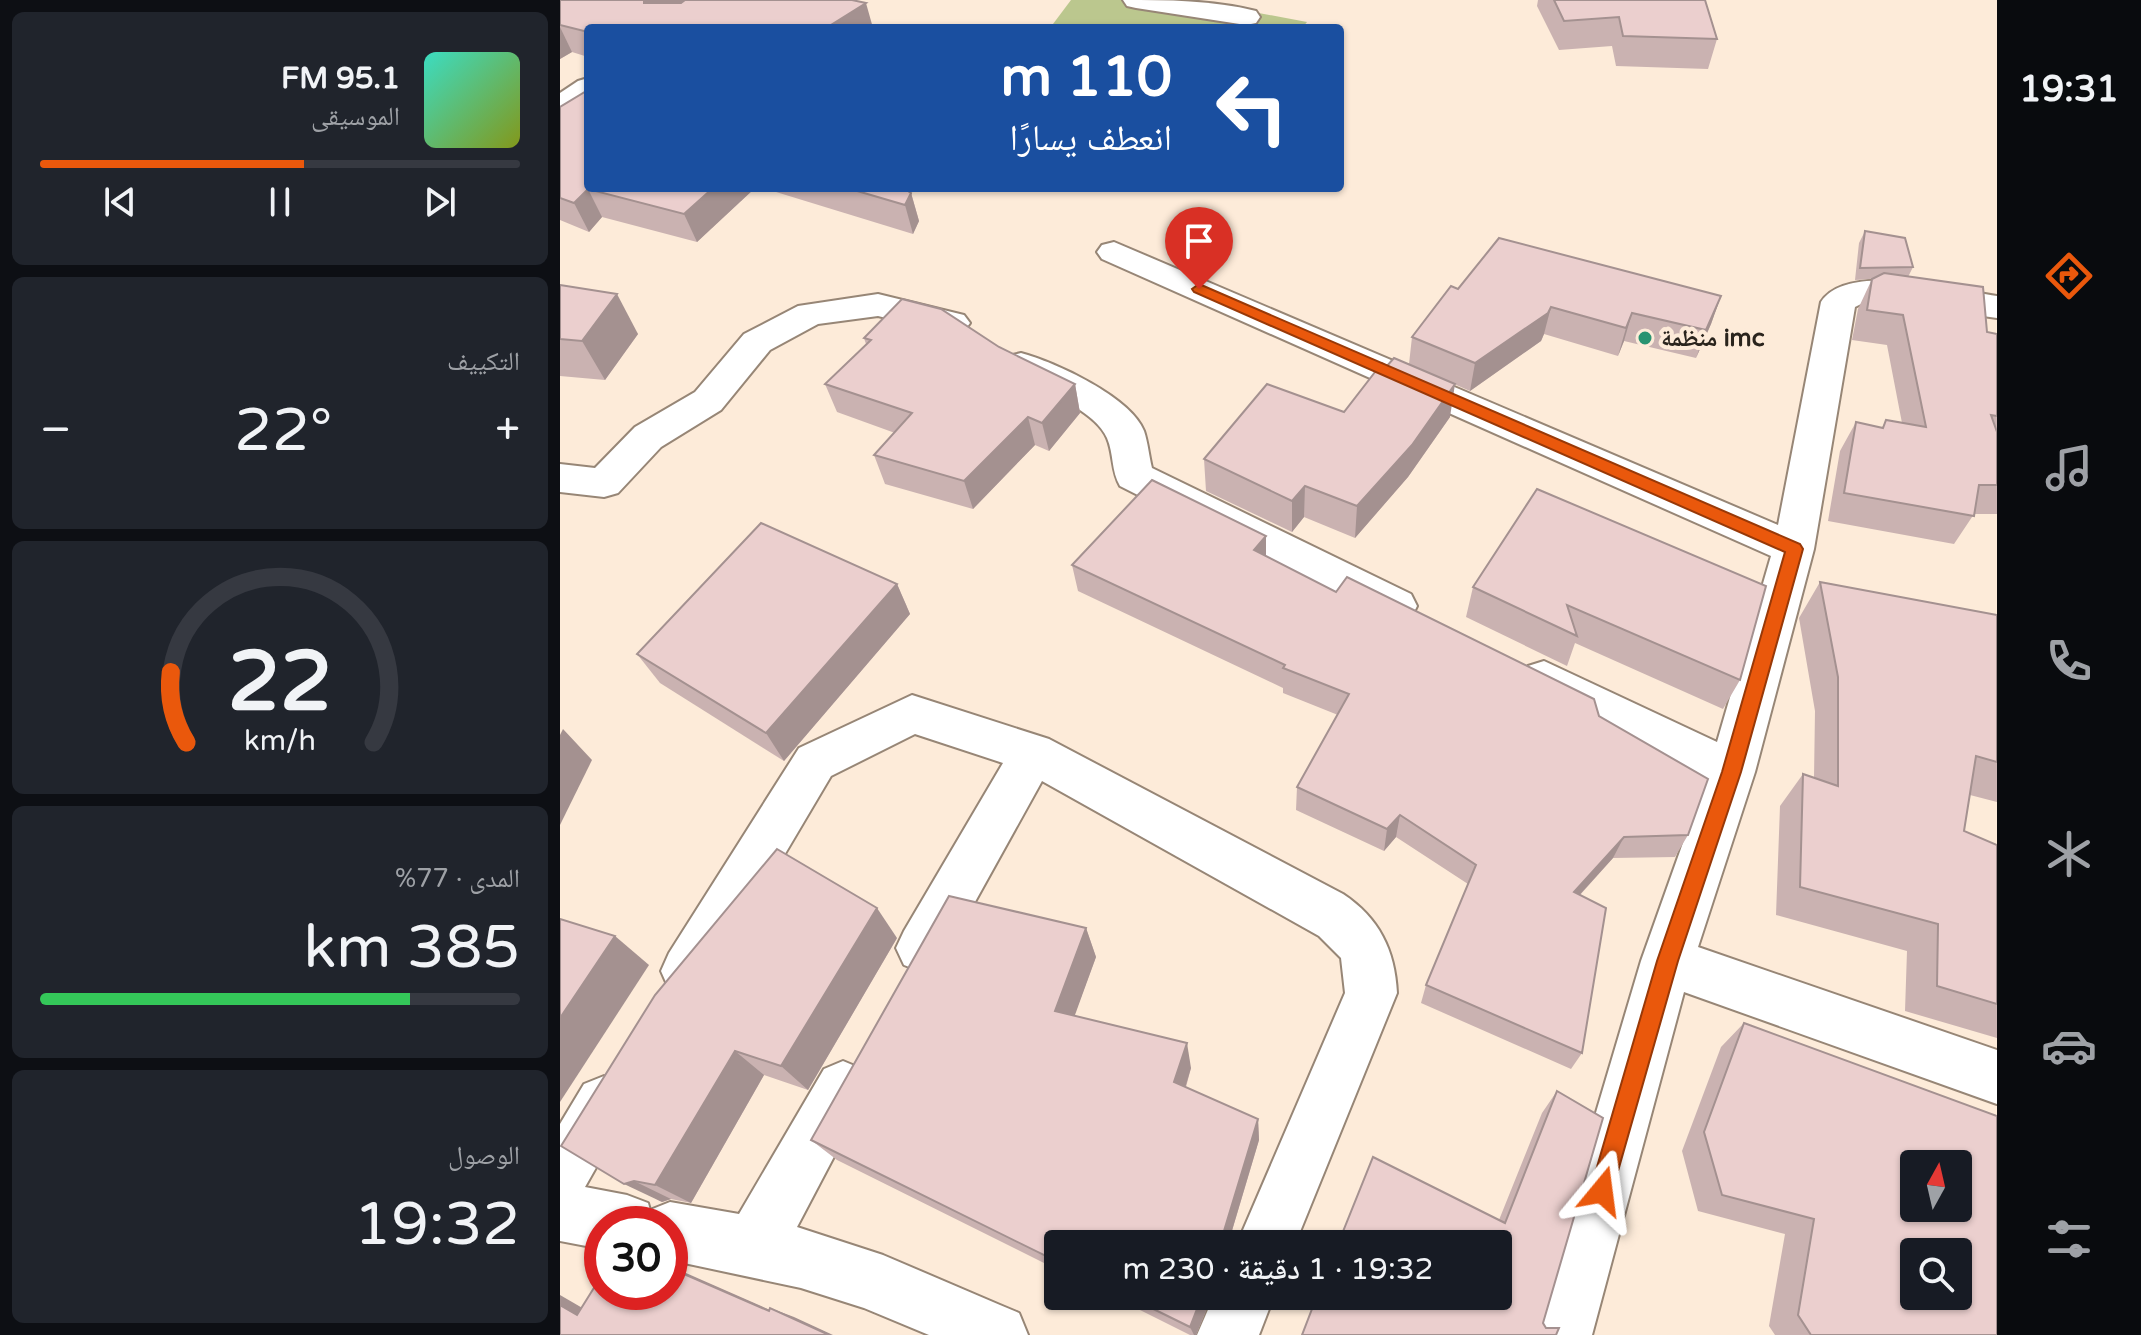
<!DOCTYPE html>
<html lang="ar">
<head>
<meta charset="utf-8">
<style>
  body { margin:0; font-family:"Varela Round","Noto Naskh Arabic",sans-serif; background:#20242c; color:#f1f3f6; direction:rtl; height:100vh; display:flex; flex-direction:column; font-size:30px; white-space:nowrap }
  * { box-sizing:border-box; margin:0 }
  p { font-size:26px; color:#9ea1a6 }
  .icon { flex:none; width:44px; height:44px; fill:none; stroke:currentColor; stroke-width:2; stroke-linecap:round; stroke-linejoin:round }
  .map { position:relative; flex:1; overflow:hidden; direction:ltr }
  .panel { display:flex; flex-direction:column; gap:12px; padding:12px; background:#0d0f14; width:560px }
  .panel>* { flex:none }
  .banner { position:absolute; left:24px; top:24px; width:760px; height:168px; border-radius:8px; box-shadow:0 2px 6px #0004; direction:rtl; background:#1a4fa0; color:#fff; overflow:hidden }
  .needle { width:52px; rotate:8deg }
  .fabs { position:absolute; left:1340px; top:1150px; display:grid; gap:16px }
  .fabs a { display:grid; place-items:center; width:72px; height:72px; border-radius:8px; background:#171b24; box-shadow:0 2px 6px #0004; font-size:40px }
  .speed { position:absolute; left:24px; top:1206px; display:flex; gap:16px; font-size:40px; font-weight:700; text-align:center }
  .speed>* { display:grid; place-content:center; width:104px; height:104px; border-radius:50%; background:#171b24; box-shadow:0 2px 6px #0004; line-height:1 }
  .speed .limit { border:12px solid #d22; background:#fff; color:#111 }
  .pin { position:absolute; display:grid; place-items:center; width:68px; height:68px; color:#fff; margin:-82px -34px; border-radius:50% 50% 50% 0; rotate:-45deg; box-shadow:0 0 8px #0007 }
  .pin .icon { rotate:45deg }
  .me { position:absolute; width:88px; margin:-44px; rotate:16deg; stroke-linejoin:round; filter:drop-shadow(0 0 6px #0008) }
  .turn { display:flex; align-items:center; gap:28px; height:168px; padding:0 40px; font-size:36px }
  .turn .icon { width:104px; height:104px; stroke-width:2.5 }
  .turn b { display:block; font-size:56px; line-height:68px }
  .big { font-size:60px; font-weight:600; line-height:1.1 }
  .panel .widget { flex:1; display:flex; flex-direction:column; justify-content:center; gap:12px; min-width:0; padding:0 28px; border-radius:12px; background:#20242c }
  .panel .dial { align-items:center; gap:0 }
  .dial svg { height:208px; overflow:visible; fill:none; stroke:#363941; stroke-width:7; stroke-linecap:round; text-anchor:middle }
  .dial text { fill:#f1f3f6; stroke:none }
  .song { display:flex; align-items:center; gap:24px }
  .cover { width:96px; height:96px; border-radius:12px; background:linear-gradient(135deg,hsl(170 70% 55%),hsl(70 70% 35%)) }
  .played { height:8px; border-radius:4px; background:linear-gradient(90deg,#ea580c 55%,#363941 55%) }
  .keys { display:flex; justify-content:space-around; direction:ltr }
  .heat { display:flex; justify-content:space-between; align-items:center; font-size:44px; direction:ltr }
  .charge { height:12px; border-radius:6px; background:linear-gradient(90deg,#34c759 77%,#363941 0) }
  .trip { position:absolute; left:484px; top:1230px; width:468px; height:80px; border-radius:8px; background:#171b24; box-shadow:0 2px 6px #0004; font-weight:600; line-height:80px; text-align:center; direction:rtl }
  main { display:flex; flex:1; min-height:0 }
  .menu { display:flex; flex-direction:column; width:144px; justify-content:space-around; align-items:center; background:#090b0e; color:#9ea1a6 }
  .menu .icon { width:56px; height:56px }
  .menu .active { color:#ea580c }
  .menu b { font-size:36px; color:#f1f3f6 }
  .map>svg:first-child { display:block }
  .green { fill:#bbc78e }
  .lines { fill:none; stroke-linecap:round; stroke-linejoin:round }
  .minor-casing { stroke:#978676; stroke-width:4 }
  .minor { fill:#fff; fill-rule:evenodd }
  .wall { fill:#cab2b1 }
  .shaded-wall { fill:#a49190 }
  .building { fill:#ebcfce; stroke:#a49190; stroke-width:2; fill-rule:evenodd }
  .route { fill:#ea580c; stroke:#983908; stroke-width:2 }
  .poi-dot { fill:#299371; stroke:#fdebd9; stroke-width:3 }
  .labels { text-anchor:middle; stroke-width:8; stroke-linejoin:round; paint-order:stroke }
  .poi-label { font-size:24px; font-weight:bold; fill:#2a241d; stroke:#fdebd9; text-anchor:start }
</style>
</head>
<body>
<main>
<nav class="menu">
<b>19:31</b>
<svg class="icon active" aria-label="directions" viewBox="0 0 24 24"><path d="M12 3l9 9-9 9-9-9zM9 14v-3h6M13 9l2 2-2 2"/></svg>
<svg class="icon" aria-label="music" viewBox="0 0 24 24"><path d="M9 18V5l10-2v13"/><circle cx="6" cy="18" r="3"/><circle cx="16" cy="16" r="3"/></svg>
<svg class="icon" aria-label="phone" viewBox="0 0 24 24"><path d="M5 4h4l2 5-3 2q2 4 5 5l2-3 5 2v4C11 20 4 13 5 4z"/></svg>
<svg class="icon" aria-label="climate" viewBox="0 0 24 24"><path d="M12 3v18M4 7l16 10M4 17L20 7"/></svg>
<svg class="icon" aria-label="car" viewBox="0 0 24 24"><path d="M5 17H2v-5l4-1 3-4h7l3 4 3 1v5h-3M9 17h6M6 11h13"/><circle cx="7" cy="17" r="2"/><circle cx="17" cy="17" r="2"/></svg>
<svg class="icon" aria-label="filters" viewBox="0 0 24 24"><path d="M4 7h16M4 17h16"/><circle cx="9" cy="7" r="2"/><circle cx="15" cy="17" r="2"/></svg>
</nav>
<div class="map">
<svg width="1437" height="1335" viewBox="0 0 1437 1335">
  <rect width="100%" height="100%" fill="#fdebd9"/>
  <polygon class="green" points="511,0 629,0 747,22 742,28 490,28"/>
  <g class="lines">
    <g class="minor-casing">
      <g id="minor">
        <path d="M563 0C608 0 652 0 696 11L700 17 696 23 686 25 576 8 567 6Z"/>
        <polygon points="28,78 28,101 10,113 0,116 0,93 18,81"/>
        <path d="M554 242 1218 525 1261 302C1287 261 1394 290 1437 296V318L1309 300 1295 307 1254 549 1195 772 1138 947 1437 1050V1104L1124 992 1032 1335H970L1081 961 1145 781 968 692 962 679 968 666 984 661 1157 742 1211 556 542 259 537 252 542 245Z"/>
        <polygon points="318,294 404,315 410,323 404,331 392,334 318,316 258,324 210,350 161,410 101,447 58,493 44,497 0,492 0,464 35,468 75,427 135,392 184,334 238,306"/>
        <path d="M461 353C495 362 571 397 584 431 588 443 589 456 592 468L851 594 857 606 851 618 836 623 821 618 560 486C551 471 554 454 547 438 535 409 475 387 448 374L443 365 448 356Z"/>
        <path d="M352 695 489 739 783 894C819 918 835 950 837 993L735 1244H677L785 993 781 958 759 936 482 781 380 965 362 972 344 965 336 948 344 931 443 763 355 734 271 776 145 989 127 996 109 989 101 971 109 953 239 748Z"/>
        <polygon points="283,1061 302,1069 310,1088 237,1227 323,1255 440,1305 459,1313 468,1335 369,1335 304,1308 241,1288 110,1260 110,1224 42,1224 42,1249 0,1241 0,1124 24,1084 44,1076 64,1084 72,1104 25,1187 67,1195 88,1203 90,1210 110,1202 179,1214 264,1069"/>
        <polygon points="654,1296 714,1296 699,1335 637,1335"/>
      </g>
    </g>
    <use href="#minor" class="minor"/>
  </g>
  <g class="wall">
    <polygon points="0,0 28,28 28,57 12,52 0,59"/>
    <polygon points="978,0 1145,0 1157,39 1148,69 1056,66 1052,46 999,50 977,6"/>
    <polygon points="0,107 28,188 195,188 137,242 42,217 29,232 0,220"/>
    <polygon points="203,188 343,188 351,193 359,221 353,234"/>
    <polygon points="1305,231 1353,267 1348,277 1427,332 1437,334 1437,514 1414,514 1394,544 1268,521 1280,451 1296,422 1322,428 1326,420 1342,423 1327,345 1292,340 1298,309 1312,279 1295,280 1299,243"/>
    <polygon points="0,285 78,334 45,380 0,376"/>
    <polygon points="898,289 1161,296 1151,324 1136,358 1064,341 1058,356 984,334 981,341 910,391 885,380 890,417 848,477 795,538 744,517 732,532 646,491 644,459 784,412 849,364 852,337"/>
    <polygon points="304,338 439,347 515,384 520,413 489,451 475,445 413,509 325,484 314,455 335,433 277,412 265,384 306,344"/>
    <polygon points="977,489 1180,680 1163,709 1015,643 1007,666 906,617 913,587"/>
    <polygon points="706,536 706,556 776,592 1039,716 1128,835 1115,857 1053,858 1020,895 1022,1053 1011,1069 861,1003 866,985 908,884 836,837 824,851 736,810 737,787 778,715 723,693 723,688 518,591 512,565"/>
    <polygon points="1260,582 1437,615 1437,802 1410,795 1404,831 1437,845 1437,1038 1345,1011 1347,951 1216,915 1220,806 1243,774 1254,778 1255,711 1239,618"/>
    <polygon points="337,584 350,614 224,761 100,683 77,654"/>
    <polygon points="526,928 536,957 514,1016 631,1068 626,1087 698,1119 699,1140 668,1244 498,1244 498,1270 277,1160 251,1140"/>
    <polygon points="337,938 248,1090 204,1075 131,1203 111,1199 102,1202 1,1146"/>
    <polygon points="1184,1023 1437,1335 1215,1335 1209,1326 1225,1234 1138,1211 1122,1151 1161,1047"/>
    <polygon points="997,1091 983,1323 986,1328 742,1335 939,1220 982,1113"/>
    <polygon points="552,1296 652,1296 636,1335 630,1335"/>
  </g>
  <g class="shaded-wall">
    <polygon points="84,0 129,0 96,26 84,3"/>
    <polygon points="306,3 313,28 266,28"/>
    <polygon points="0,27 12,52 0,59"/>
    <polygon points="153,188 195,188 137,242 124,214"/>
    <polygon points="28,189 42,217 29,232 14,203"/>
    <polygon points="351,193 359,221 353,234 345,205"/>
    <polygon points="57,294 78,334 45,380 22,341"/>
    <polygon points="1161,296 1151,324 1136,358 1146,330"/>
    <polygon points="991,307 984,334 981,341 910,391 915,363"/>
    <polygon points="1072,313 1064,341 1058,356 1066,328"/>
    <polygon points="515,384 520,413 489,451 482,423"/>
    <polygon points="895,384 890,417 848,477 795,538 797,506"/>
    <polygon points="468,417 475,445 413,509 404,481"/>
    <polygon points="745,486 744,517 732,532 732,501"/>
    <polygon points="706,536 706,563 694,550"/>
    <polygon points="337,584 350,614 224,761 206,733"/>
    <polygon points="3,729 32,760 0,825 0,735"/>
    <polygon points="840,815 836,837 824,851 827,829"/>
    <polygon points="1064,837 1053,858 1004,912 1014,892"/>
    <polygon points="317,908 337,938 248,1090 221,1066"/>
    <polygon points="526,928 536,957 507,1037 495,1011"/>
    <polygon points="55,936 89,965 0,1102 0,1018"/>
    <polygon points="627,1043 631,1068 620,1105 614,1082"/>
    <polygon points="175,1051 204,1075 131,1203 95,1185"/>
    <polygon points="698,1119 699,1140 668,1244 660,1244"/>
    <polygon points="74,1181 111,1199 102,1202 64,1184"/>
    <polygon points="110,1266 233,1320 209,1311 110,1268"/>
    <polygon points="0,1295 50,1324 17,1315 0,1305"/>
    <polygon points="642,1296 652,1296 636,1335 634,1335 630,1327"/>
    <polygon points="210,1308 234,1317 273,1335 269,1335"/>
  </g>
  <g class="building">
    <polygon points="0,0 84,0 84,3 121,3 125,0 292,0 306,3 266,28 28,28 28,32 0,25"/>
    <polygon points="994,0 1145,0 1157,39 1063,36 1059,17 1004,21"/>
    <polygon points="28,90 28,188 153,188 124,214 28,189 14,203 0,198 0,107"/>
    <polygon points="287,188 343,188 351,193 345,205"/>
    <polygon points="1305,231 1345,238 1353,267 1300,268"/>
    <polygon points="939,238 1161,296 1146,330 1072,313 1066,328 991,307 988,313 915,363 852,337 891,286 898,289"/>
    <polygon points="1324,273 1423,287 1427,332 1437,334 1437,416 1431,415 1437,432 1437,485 1419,485 1414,516 1284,493 1296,422 1323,428 1326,420 1366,427 1343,315 1307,310 1312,279"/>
    <polygon points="0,285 57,294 22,341 0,339"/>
    <polygon points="342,299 381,309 439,347 515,384 482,423 468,417 404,481 314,455 352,413 265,384 311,340 304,338"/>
    <polygon points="834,358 895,384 852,445 797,506 745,486 732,501 644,459 707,384 784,412 822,363 827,366"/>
    <polygon points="592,480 706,536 694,550 776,592 787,577 1034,699 1039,716 1148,779 1128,835 1064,837 1014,892 1046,908 1022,1053 866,985 916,865 840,815 827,829 737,787 789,694 723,668 725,665 512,565"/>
    <polygon points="977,489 1206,586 1180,680 1007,605 1017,636 913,587"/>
    <polygon points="201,523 337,584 206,733 77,654"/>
    <polygon points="1260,582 1437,615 1437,762 1416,756 1404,831 1437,845 1437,1004 1377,986 1378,924 1240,887 1243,774 1278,786 1278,677"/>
    <polygon points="217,849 317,908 221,1066 175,1051 95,1185 74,1181 64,1184 1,1146 95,995"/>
    <polygon points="389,896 526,928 495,1011 627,1043 614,1082 698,1119 660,1244 498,1244 498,1262 251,1140"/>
    <polygon points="0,919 55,936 0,1018"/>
    <path d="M1184 1023 1437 1116V1335H1251L1238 1315 1254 1219 1162 1195 1144 1132ZM1354 1164H1398V1208H1354ZM1354 1252H1398V1296H1354Z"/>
    <polygon points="997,1091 1043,1118 983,1323 986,1328 999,1328 996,1335 742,1335 757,1296 938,1296 938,1244 778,1244 813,1157 945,1223"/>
    <polygon points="110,1268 209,1311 210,1308 269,1335 0,1335 0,1305 17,1315 42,1275 42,1292 110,1292"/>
    <polygon points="567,1296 642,1296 630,1327"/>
  </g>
  <polygon class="route" points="639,284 1240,544 1243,549 1181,772 1118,961 1050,1199 1042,1203 1034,1199 1030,1191 1097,961 1162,772 1225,552 634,292 632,289"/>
  <circle class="poi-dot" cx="1085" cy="338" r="8"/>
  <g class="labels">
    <g class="poi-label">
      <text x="1101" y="346">منظمة imc</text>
    </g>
  </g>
</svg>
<div class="fabs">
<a><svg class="needle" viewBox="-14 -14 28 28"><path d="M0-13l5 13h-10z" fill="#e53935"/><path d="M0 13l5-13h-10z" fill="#9ea1a6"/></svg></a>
<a><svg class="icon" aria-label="search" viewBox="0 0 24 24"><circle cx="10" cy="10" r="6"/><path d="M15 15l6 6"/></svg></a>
</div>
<div class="speed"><div class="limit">30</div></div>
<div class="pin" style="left:639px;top:289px;background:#d93025"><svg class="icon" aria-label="arrive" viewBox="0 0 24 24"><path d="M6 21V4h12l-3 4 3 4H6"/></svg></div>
<svg class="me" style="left:1042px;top:1191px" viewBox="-20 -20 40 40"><path d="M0-17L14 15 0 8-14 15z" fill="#ea580c" stroke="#fff" stroke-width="4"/></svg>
<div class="trip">19:32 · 1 دقيقة · 230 m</div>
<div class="banner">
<div class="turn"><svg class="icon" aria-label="left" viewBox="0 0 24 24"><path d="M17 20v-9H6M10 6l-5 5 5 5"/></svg><div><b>110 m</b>انعطف يسارًا</div></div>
</div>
</div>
<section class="panel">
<div class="widget">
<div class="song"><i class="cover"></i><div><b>95.1 FM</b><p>الموسيقى</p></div></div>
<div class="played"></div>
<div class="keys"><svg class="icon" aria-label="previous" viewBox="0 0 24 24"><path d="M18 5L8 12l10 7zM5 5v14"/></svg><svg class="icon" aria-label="pause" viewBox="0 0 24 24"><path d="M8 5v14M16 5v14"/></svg><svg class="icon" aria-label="next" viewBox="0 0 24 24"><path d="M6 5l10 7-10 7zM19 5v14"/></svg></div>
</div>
<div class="widget"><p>التكييف</p>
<div class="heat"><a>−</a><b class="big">22°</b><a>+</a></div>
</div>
<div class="widget dial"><svg viewBox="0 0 100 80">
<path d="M14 69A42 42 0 1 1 86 69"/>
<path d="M14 69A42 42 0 0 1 8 42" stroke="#ea580c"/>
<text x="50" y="56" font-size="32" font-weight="700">22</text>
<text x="50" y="72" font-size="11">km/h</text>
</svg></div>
<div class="widget"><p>المدى · 77%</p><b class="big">385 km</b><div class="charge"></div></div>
<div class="widget"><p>الوصول</p><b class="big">19:32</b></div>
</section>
</main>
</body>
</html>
